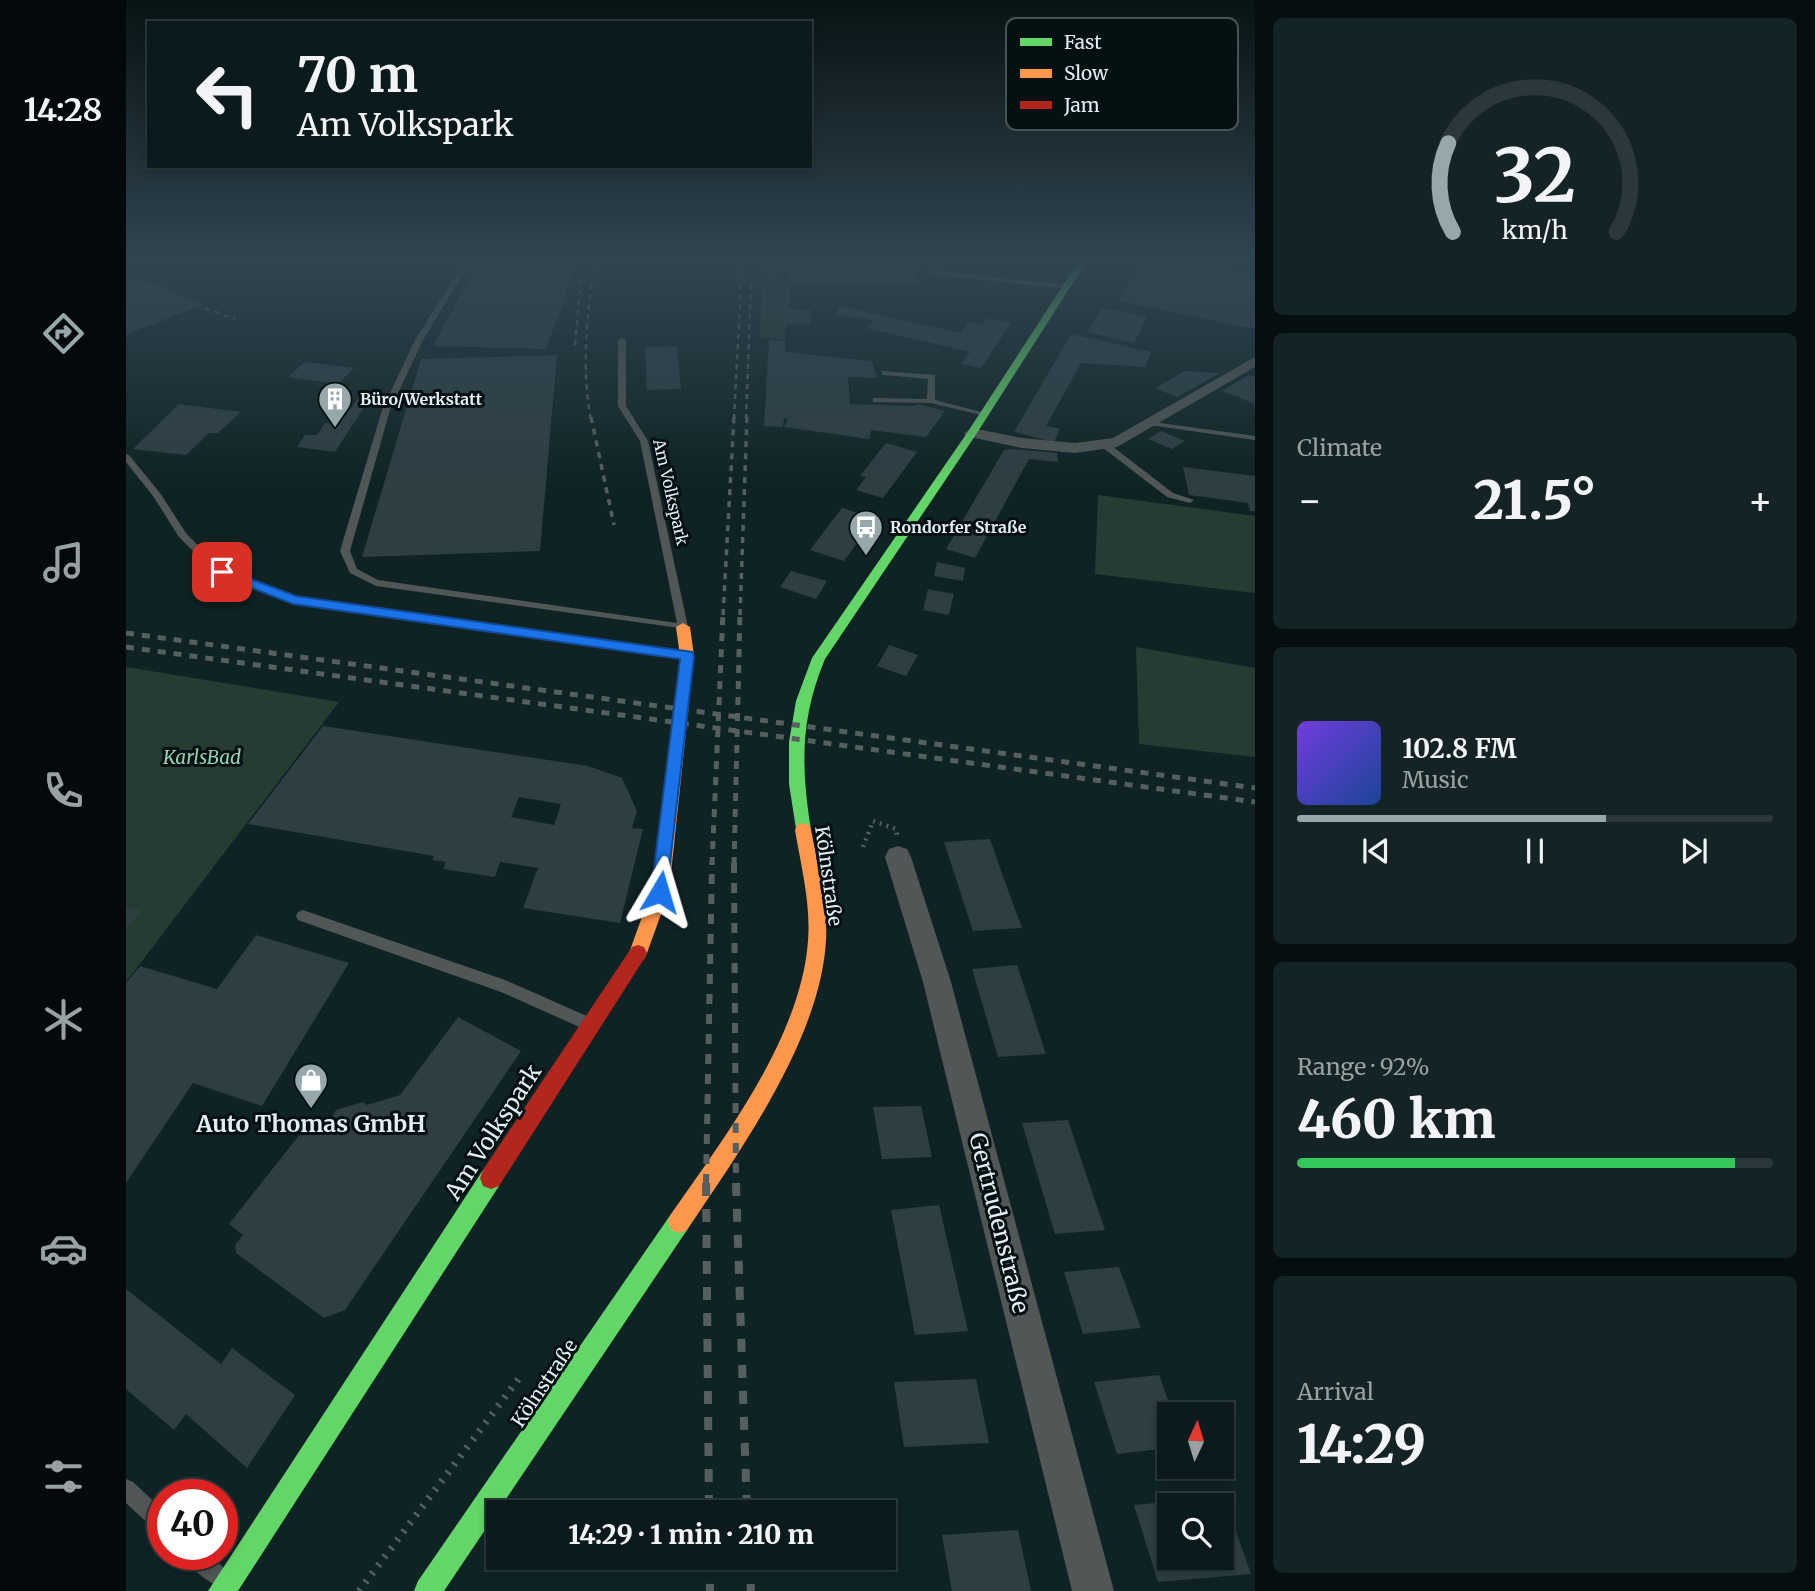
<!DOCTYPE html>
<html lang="en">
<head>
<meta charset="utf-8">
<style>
  body { margin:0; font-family:Merriweather,serif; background:#142325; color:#f1f3f6; height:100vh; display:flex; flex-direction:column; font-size:26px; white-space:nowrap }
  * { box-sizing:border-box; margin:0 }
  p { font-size:23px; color:#9aa1a3 }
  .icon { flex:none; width:38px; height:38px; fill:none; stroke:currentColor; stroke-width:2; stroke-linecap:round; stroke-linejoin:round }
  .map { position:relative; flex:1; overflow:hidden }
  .panel { display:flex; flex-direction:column; gap:18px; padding:18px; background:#060e0f; width:560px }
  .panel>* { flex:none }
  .banner { position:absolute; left:21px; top:21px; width:665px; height:147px; border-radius:0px; box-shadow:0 4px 10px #0003,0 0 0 2px #2b383b; background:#0b1a1c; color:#f1f3f6; overflow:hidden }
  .needle { width:46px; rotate:4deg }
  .tools { position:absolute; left:1031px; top:1402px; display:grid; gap:14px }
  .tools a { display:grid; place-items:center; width:77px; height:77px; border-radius:0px; background:#0b1a1c; box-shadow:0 4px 10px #0003,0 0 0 2px #2b383b; font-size:35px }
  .speed { position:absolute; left:21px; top:1479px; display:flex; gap:14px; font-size:35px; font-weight:700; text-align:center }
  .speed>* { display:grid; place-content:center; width:91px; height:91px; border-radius:50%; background:#0b1a1c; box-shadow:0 4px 10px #0003,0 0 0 2px #2b383b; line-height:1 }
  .speed .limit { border:10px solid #d22; background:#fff; color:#111 }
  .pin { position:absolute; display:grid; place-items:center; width:60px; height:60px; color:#fff; margin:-30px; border-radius:14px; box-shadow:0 4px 10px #0006 }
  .me { position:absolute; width:77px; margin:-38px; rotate:7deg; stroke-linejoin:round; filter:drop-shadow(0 0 5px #0008) }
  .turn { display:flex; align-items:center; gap:24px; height:147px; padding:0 35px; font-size:32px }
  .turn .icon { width:91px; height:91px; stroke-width:2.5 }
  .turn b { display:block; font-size:49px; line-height:60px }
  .big { font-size:52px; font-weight:800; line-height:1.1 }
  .panel .tile { flex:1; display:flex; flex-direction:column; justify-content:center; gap:10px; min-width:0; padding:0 24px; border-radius:10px; background:#142325 }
  .panel .dial { align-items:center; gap:0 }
  .dial svg { height:182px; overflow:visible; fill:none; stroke:#2b383b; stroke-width:7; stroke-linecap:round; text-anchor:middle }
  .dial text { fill:#f1f3f6; stroke:none }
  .song { display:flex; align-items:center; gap:21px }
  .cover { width:84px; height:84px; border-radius:10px; background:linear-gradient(135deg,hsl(260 70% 55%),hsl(220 70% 35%)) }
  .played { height:7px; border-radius:4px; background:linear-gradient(90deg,#96a8ab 65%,#2b383b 65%) }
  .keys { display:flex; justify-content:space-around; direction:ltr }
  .heat { display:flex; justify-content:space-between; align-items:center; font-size:38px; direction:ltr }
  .charge { height:10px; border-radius:5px; background:linear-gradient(90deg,#34c759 92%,#2b383b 0) }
  .trip { position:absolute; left:360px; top:1500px; width:410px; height:70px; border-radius:0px; background:#0b1a1c; box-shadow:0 4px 10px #0003,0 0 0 2px #2b383b; font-weight:800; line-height:70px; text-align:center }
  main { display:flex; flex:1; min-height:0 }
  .menu { display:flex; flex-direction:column; width:126px; justify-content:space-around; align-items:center; background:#040a0b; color:#9aa1a3 }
  .menu .icon { width:49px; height:49px }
  .menu .selected { color:#96a8ab }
  .menu b { font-size:32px; color:#f1f3f6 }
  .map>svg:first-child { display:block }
  .green { fill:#263c33 }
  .building { fill:#2e3e43; fill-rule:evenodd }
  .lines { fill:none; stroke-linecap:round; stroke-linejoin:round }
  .path-far1 { stroke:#565f60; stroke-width:4.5; stroke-dasharray:2 5; stroke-linecap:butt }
  .path { stroke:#565f60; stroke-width:7; stroke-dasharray:2.5 8; stroke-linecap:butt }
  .lane { fill:#505756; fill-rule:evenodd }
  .street { fill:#505756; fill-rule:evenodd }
  .fast { fill:#63d668; fill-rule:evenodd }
  .slow { fill:#ff974d; fill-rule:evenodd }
  .jam { fill:#b3261e; fill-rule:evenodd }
  .rail-far4 { stroke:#555f60; stroke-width:2.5; stroke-dasharray:5 5; stroke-linecap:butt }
  .rail-far3 { stroke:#555f60; stroke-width:3.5; stroke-dasharray:6 6; stroke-linecap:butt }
  .rail-far2 { stroke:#555f60; stroke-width:5; stroke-dasharray:8 8; stroke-linecap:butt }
  .rail-far1 { stroke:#555f60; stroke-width:6; stroke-dasharray:10 10; stroke-linecap:butt }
  .rail { stroke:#555f60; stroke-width:8; stroke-dasharray:13 13; stroke-linecap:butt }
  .route { fill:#1a73e8; stroke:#114b97; stroke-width:2 }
  .labels { text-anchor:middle; stroke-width:6; stroke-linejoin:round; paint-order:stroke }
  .far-poi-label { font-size:16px; font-weight:bold; fill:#def0f3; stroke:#041012; text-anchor:start }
  .far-street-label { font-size:16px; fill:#def0f3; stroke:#041012 }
  .park-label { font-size:19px; font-style:italic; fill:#90d4b4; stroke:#041012 }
  .street-label { font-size:19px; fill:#def0f3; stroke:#041012 }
  .near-poi-label { font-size:23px; font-weight:bold; fill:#def0f3; stroke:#041012 }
  .near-street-label { font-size:23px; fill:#def0f3; stroke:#041012 }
  .key { fill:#041012; stroke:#455356; stroke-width:2 }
  .key-label { font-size:19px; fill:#def0f3 }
</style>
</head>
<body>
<main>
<nav class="menu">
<b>14:28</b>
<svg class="icon selected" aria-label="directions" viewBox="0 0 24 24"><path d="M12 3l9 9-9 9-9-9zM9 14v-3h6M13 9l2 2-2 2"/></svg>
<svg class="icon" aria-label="music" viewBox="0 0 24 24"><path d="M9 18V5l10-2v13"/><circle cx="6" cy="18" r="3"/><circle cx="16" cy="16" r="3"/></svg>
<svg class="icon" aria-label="phone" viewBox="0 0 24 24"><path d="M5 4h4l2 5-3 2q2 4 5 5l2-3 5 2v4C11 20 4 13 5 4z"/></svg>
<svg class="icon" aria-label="climate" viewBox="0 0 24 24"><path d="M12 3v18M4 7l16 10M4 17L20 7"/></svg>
<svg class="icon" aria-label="car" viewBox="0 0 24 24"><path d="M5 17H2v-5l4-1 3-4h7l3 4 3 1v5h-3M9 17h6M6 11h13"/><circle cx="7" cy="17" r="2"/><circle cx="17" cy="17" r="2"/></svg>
<svg class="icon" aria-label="filters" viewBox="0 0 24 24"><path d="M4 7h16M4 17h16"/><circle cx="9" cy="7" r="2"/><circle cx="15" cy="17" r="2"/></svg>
</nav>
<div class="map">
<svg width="1129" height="1591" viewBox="0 0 1129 1591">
  <rect width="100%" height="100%" fill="#0f2325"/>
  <g class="green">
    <polygon points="636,264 653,264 652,283 665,285 659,339 634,338"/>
    <polygon points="972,495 1129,516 1129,593 969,574"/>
    <polygon points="1010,647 1129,668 1129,757 1013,744"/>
    <polygon points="0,667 213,702 0,982"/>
  </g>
  <g class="building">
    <polygon points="351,264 451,264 420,349 307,346"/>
    <polygon points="663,264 788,264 792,285 662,281"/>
    <polygon points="1014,264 1067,264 1129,275 1129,329 993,301"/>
    <polygon points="14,279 78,304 0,335 0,282"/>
    <polygon points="713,306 835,333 843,322 856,325 862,318 885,323 855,368 835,364 844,352 741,328 748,320 710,315"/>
    <polygon points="976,308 1021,317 1008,343 961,332"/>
    <polygon points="661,309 685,310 685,325 660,324"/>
    <polygon points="945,334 1025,352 1019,367 955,363 920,426 934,429 928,442 888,432"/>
    <polygon points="643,340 659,341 659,352 746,361 751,378 722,377 724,404 789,406 791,404 819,411 800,437 745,430 743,439 658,427 662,419 658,418 657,427 638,426"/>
    <polygon points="551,346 555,389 521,390 519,347"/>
    <polygon points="431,355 414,551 236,557 295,359"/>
    <polygon points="179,362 180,362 228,368 212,384 162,377"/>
    <polygon points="1059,371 1094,373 1051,397 1029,388"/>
    <polygon points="1123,375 1129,376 1129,409 1127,403 1096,391"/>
    <polygon points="233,397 244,398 209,452 171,447 179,435 191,435 199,423 213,424"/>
    <polygon points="53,404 115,412 92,433 83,433 60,455 7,449"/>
    <polygon points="1035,431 1059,441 1046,449 1022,439"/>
    <polygon points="760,443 791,452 757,498 730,490 740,477 734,476"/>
    <polygon points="886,449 931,453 932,462 903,459 849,558 820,549 878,450"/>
    <polygon points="1057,467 1129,476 1129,511 1124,511 1122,503 1063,495"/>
    <polygon points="716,508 749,518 718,561 684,550"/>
    <polygon points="811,562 839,568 837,581 808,576"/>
    <polygon points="665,571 701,581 690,599 654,587"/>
    <polygon points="802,589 828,594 823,615 797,610"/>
    <polygon points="763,645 792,655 780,676 751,666"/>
    <path d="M197 726 462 766 496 778 511 811 506 828 517 829 494 923 397 908 412 868 374 862 369 877 317 869 320 862 306 860 308 856 122 824ZM393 797 435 804 428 825 385 817Z"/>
    <polygon points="864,839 879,882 896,928 847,931 818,842"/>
    <polygon points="0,907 15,911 0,930"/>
    <polygon points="130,935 223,963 136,1106 67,1083 0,1183 0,983 14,966 91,989"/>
    <polygon points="891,965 920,1054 872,1057 846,969"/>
    <polygon points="332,1017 395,1051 219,1310 198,1318 110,1253 109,1245 117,1235 103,1224 182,1124 206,1117 210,1110 237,1102 241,1105 274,1095"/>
    <polygon points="795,1106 806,1157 756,1159 747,1107"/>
    <polygon points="942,1120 956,1162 979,1230 929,1234 896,1123"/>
    <polygon points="813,1205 842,1331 789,1335 765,1210"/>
    <polygon points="993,1267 1015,1328 957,1334 938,1272"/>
    <polygon points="0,1289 95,1364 106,1348 169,1395 121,1468 60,1414 48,1430 0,1389"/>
    <polygon points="1033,1375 1047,1414 1043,1414 1043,1448 991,1454 968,1382"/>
    <polygon points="850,1379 863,1443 778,1447 768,1382"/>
    <path d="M1098 1497 1125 1574 1032 1582 1008 1505ZM1043 1505H1096V1558H1043Z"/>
    <polygon points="892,1530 905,1591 826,1591 816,1535"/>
  </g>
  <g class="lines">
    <polyline class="path-far1" points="737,847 747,821 770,829 771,835"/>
    <polyline class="path" points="233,1591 394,1377"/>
    <g class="lane">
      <polygon points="337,264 343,264 297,340 264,410 224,551 231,569 252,580 551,623 514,441 492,406 492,340 496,338 500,340 500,406 522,441 562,627 561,629 250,586 224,573 214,551 256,410 289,340"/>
      <polygon points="807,271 941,285 944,287 941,289 805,274 805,272"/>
      <polygon points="756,371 809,375 809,400 863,414 859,416 805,403 747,402 747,398 750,398 801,399 802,379 759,375 756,375"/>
      <polygon points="1020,421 1129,436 1129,440 1023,425 1020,425"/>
      <polygon points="976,443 982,443 1047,493 1068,500 1064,503 1041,497 976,447"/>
      <polygon points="0,454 3,455 34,493 60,533 78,552 99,570 169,597 561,652 566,656 561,660 163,602 93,574 72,556 53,537 27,496 0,462"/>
      <polygon points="177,910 379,980 463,1017 465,1022 463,1027 458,1029 375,992 172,920 170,916 172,912"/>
      <polygon points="0,1479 7,1482 37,1510 37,1534 30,1531 0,1503"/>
      <path d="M58 1554H83L97 1567 101 1574 97 1581 90 1585C77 1579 63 1567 58 1554Z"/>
    </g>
    <g class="street">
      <polygon points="1129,357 1129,367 991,447 949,453 896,448 840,436 838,433 846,428 896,438 949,443 987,438"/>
      <polygon points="772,846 781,849 785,857 825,982 988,1591 946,1591 797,982 759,857 763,849"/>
    </g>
    <g class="fast">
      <path d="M951 264H959L851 433 699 659C674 719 675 767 685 830L683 835H671L663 784V742L670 701 686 658 841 433Z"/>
      <polygon points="365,1167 373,1170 376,1178 373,1186 112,1591 82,1591 357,1170"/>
      <polygon points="553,1211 561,1214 564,1222 561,1230 318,1591 288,1591 292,1581 545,1214"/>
    </g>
    <g class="slow">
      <polygon points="557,623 564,627 568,656 543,892 521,953 518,959 512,961 506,959 503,953 525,892 554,656 550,627"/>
      <path d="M677 823 683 825 685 830C692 866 702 904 700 940 695 1038 614 1151 561 1230L553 1233 545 1230 542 1222 545 1214C599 1137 675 1037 682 941 685 904 675 866 669 830L671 825Z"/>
    </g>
    <polygon class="jam" points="512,945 518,947 521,953 518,959 373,1186 365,1189 357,1186 354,1178 357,1170 506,947"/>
    <g class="rail-far4">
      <polyline points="79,308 109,319"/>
      <polyline points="449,345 455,276"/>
      <path d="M465 419C455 372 461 311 468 264"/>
      <polyline points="608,419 616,264"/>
      <polyline points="620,419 625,284"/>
    </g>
    <g class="rail-far3">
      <polyline points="465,417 488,525"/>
      <polyline points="597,615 608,417"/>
      <polyline points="614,615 621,417"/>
    </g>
    <g class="rail-far2">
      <polyline points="0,633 1129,788"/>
      <polyline points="0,647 1129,802"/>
      <polyline points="586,865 597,613"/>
      <polyline points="608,865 614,613"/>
    </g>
    <g class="rail-far1">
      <polyline points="608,863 610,1184"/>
      <polyline points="580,1184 586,863"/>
    </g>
    <g class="rail">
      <polyline points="580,1183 583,1512"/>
      <polyline points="610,1183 621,1512"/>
      <polyline points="583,1558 584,1591"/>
      <polyline points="623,1558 625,1591"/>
    </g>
  </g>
  <linearGradient id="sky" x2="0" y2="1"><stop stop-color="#081314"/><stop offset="0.54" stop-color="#314551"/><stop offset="1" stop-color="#314551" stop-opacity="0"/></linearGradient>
  <rect width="1129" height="487" fill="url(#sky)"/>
  <polygon class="route" points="96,568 170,596 566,652 568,656 540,897 534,899 528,897 525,892 554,659 167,604 92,575 92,569"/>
  <defs>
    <g id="building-pin" transform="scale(1.75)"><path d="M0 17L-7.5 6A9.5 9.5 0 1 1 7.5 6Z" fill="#96a8ab" stroke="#041012"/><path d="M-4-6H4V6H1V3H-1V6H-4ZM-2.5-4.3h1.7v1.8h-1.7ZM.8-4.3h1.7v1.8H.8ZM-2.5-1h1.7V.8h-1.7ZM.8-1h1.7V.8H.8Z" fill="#fff"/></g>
    <g id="bus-pin" transform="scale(1.75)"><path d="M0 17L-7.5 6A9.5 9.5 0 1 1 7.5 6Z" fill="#96a8ab" stroke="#041012"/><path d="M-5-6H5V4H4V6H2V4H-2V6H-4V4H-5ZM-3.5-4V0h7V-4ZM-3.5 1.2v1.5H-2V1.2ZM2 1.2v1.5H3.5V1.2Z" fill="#fff"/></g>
    <g id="shop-pin" transform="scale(1.75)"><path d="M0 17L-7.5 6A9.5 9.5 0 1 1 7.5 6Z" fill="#96a8ab" stroke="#041012"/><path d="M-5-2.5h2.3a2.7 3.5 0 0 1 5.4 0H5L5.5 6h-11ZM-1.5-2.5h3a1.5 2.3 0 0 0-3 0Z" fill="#fff"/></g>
  </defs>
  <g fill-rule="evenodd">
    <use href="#building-pin" x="209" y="399"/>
    <use href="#bus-pin" x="740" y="527"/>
    <use href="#shop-pin" x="185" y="1080"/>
  </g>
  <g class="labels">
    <g class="far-poi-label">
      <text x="234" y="405">Büro/Werkstatt</text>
      <text x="764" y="533">Rondorfer Straße</text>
    </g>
    <g class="far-street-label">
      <text transform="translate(545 492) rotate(77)" y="6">Am Volkspark</text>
    </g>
    <g class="park-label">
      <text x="76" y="764">KarlsBad</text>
    </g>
    <g class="street-label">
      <text transform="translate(703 876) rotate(82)" y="7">Kölnstraße</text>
      <text transform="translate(418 1383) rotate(-56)" y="7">Kölnstraße</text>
    </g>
    <g class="near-poi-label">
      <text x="185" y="1132">Auto Thomas GmbH</text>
    </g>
    <g class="near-street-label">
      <text transform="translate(367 1132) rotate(-57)" y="8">Am Volkspark</text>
      <text transform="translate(873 1223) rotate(76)" y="8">Gertrudenstraße</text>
    </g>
  </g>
  <rect x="880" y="18" width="232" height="112" rx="10" class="key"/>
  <rect x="894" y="38" width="32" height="8" fill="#63d668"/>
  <rect x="894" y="69" width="32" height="9" fill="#ff974d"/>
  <rect x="894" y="101" width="32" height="8" fill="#b3261e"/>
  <g class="key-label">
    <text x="938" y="49">Fast</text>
    <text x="938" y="80">Slow</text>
    <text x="938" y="112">Jam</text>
  </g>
</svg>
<div class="tools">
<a><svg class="needle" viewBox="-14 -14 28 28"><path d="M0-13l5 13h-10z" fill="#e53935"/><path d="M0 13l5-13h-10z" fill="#9aa1a3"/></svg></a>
<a><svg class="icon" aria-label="search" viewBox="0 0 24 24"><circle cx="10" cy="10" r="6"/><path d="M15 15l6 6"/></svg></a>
</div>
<div class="speed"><div class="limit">40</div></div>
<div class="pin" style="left:96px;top:572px;background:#d93025"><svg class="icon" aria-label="arrive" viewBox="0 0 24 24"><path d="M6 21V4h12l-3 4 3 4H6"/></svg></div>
<svg class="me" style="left:534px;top:892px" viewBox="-20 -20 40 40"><path d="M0-17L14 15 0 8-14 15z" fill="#1a73e8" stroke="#fff" stroke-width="4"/></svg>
<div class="trip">14:29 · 1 min · 210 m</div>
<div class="banner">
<div class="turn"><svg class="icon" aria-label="left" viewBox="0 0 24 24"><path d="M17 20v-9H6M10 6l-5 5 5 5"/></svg><div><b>70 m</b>Am Volkspark</div></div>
</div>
</div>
<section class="panel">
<div class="tile dial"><svg viewBox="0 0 100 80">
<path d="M14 69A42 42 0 1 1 86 69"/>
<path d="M14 69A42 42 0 0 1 12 30" stroke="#96a8ab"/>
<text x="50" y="56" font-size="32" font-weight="700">32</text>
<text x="50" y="72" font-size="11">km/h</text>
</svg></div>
<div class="tile"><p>Climate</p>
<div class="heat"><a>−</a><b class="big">21.5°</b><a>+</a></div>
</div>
<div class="tile">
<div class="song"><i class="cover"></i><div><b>102.8 FM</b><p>Music</p></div></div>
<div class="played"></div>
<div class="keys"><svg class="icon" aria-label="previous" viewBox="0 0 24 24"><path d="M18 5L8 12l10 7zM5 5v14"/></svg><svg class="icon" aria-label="pause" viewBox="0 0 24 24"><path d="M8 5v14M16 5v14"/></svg><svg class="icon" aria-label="next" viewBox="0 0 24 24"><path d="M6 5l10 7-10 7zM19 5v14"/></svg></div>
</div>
<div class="tile"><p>Range · 92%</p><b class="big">460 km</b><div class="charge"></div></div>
<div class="tile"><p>Arrival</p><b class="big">14:29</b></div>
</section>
</main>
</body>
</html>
